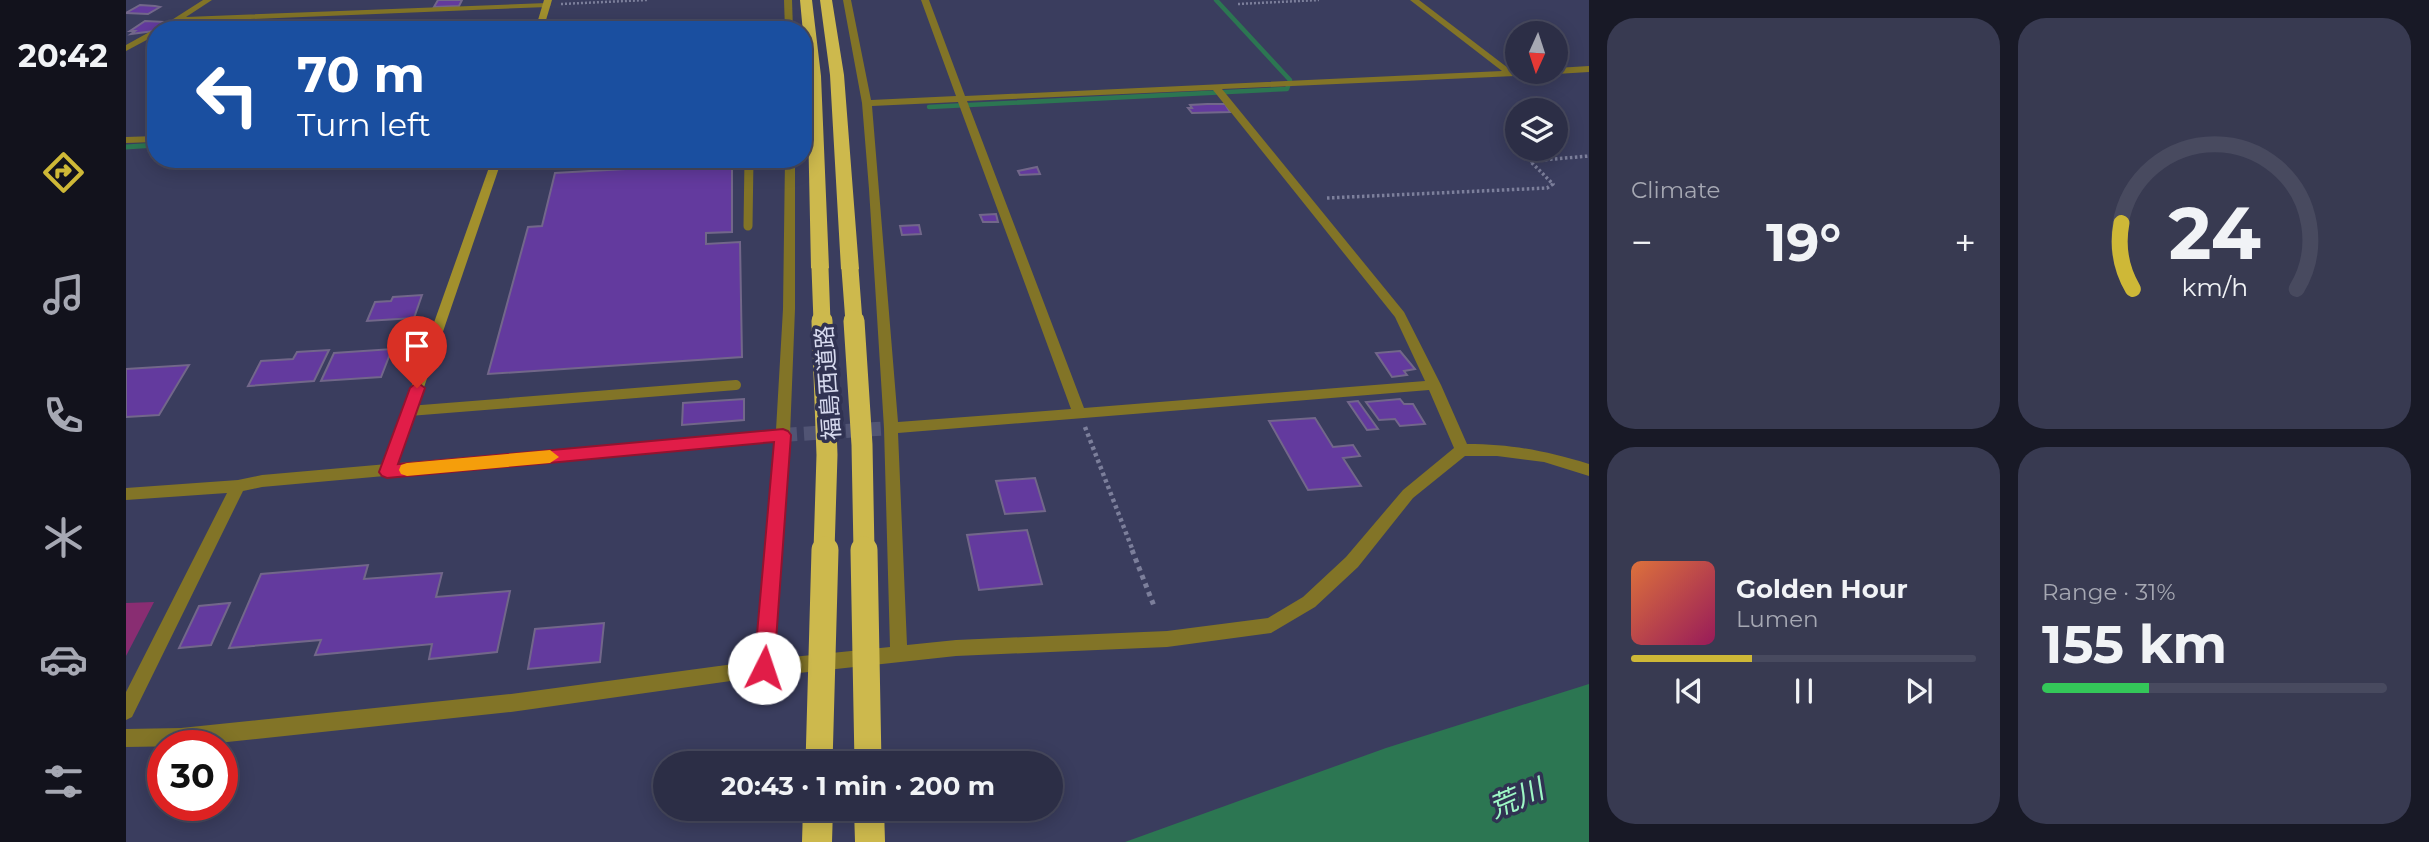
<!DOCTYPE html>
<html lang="en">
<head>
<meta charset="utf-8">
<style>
  body { margin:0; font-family:Montserrat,"Noto Sans JP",sans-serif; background:#383a51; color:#f1f3f6; height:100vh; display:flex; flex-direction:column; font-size:26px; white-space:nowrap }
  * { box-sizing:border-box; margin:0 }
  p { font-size:23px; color:#a6a8b3 }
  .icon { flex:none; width:38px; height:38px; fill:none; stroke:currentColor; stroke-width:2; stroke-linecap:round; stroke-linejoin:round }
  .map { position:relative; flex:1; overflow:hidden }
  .drawer { display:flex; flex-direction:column; gap:18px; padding:18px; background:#181926; width:840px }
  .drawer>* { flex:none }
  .top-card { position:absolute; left:21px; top:21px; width:665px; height:147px; border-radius:28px; box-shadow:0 4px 18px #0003,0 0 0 2px #484a5f; background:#1a4fa0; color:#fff; overflow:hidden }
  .needle { width:46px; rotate:183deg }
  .controls { position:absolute; left:1379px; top:21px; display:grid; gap:14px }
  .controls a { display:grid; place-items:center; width:63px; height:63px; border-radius:50%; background:#2c2e46; box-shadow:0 4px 18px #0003,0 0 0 2px #484a5f; font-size:35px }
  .speed { position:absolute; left:21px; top:730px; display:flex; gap:14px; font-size:35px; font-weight:700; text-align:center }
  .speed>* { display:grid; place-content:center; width:91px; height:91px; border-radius:50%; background:#2c2e46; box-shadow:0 4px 18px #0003,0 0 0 2px #484a5f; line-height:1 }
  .speed .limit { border:10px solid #d22; background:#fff; color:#111 }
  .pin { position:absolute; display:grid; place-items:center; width:60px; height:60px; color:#fff; margin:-72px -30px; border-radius:50% 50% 50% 0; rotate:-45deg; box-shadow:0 0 7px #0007 }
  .pin .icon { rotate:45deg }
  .me { position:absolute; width:77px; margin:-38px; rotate:4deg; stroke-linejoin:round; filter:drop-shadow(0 0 5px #0008) }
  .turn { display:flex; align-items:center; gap:24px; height:147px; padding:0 35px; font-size:32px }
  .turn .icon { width:91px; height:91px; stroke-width:2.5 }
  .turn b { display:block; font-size:49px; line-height:60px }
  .big { font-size:52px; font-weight:700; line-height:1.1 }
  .drawer .widget { flex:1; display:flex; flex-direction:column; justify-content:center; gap:10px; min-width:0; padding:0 24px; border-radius:28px; background:#383a51 }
  .drawer .dial { align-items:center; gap:0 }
  .dial svg { height:182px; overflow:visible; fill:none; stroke:#484a5f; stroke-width:7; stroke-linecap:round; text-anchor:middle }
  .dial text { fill:#f1f3f6; stroke:none }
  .song { display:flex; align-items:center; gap:21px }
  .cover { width:84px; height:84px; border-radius:10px; background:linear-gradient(135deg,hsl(20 70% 55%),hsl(330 70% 35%)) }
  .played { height:7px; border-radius:4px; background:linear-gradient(90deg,#ceb837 35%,#484a5f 35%) }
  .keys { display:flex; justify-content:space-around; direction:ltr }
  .heat { display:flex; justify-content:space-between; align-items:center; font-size:38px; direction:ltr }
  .charge { height:10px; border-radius:5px; background:linear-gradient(90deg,#34c759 31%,#484a5f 0) }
  .drawer .tiles { flex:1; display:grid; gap:18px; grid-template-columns:repeat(2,1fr) }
  .trip { position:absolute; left:527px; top:751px; width:410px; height:70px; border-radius:35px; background:#2c2e46; box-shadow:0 4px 18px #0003,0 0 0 2px #484a5f; font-weight:700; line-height:70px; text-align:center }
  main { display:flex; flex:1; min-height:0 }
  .tabs { display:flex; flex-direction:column; width:126px; justify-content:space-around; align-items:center; background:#12121c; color:#a6a8b3 }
  .tabs .icon { width:49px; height:49px }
  .tabs .selected { color:#ceb837 }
  .tabs b { font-size:32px; color:#f1f3f6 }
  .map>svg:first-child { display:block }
  .green { fill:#892d72 }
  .water { fill:#2c7652 }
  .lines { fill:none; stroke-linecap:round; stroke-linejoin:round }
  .stream-far1 { stroke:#2c7652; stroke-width:4.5 }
  .stream { stroke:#2c7652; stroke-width:5 }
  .building { fill:#633a9e; stroke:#72678a; stroke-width:2 }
  .street-tunnel { stroke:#515474; stroke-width:14; stroke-dasharray:14 7; stroke-linecap:butt }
  .path-far3 { stroke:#7c7f9b; stroke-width:2.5; stroke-dasharray:2 2; stroke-linecap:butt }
  .path-far2 { stroke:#7c7f9b; stroke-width:3.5; stroke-dasharray:2.5 2.5; stroke-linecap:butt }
  .path-far1 { stroke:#7c7f9b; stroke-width:4.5; stroke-dasharray:3.5 3.5; stroke-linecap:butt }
  .path { stroke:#7c7f9b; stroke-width:5; stroke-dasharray:4.5 4.5; stroke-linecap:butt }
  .lane-far1 { stroke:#827427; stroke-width:9 }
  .lane { stroke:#827427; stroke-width:10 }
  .street { fill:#827427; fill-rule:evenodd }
  .secondary { fill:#a2902d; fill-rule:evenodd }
  .highway { fill:#cdb94d; fill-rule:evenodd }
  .highway-bridge-far2 { stroke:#cdb94d; stroke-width:17 }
  .highway-bridge-far1 { stroke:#cdb94d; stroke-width:21 }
  .highway-bridge { stroke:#cdb94d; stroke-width:27 }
  .route { fill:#e11d48; stroke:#92132f; stroke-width:2 }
  .slow { fill:#f59e0b }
  .labels { text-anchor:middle; stroke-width:7; stroke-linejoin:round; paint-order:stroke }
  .street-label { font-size:23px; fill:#d6d9ee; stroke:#303252 }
  .near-water-label { font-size:28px; font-style:italic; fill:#9ef8c6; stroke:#303252 }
</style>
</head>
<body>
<main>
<nav class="tabs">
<b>20:42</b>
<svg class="icon selected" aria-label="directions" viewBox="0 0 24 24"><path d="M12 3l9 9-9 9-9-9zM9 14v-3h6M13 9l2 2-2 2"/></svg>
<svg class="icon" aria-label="music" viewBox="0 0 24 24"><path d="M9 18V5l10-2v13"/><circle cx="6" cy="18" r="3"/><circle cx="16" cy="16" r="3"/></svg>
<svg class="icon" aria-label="phone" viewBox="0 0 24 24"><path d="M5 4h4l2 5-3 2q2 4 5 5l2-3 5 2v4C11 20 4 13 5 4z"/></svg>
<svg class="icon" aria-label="climate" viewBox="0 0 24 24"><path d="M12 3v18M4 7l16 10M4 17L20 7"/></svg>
<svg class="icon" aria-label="car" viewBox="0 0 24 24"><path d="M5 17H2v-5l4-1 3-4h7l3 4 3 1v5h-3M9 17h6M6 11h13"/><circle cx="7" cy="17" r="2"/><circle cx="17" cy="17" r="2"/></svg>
<svg class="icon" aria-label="filters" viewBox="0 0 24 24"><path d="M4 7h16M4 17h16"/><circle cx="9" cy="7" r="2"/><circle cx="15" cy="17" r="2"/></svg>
</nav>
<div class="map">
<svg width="1463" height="842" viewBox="0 0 1463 842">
  <rect width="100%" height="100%" fill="#3a3d5e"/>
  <polygon class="green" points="28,602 0,656 0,603"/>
  <polygon class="water" points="1463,684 1463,842 999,842 1260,748"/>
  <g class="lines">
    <polyline class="stream-far1" points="803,107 1161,89 1164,80 1090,0"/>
    <polyline class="stream" points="0,147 30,145"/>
  </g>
  <g class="building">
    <polygon points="312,0 336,0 333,6 308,7"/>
    <polygon points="14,5 29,6 34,7 22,14 0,13"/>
    <polygon points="19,21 41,22 28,31 5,34 9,31 4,31"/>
    <polygon points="1081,104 1099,104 1104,112 1066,113 1062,108 1066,108 1064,105"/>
    <polygon points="606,163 606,232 580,233 580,244 614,242 616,357 362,374 402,227 416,226 429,173"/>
    <polygon points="911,167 914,174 894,175 892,171"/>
    <polygon points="870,214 872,222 857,222 854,215"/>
    <polygon points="793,225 795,234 776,235 774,226"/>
    <polygon points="296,295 288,318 241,321 249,302 265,301 267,297"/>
    <polygon points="266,349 255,377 195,381 208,353"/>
    <polygon points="203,350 188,381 122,386 135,361 167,359 171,352"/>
    <polygon points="1274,351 1289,369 1278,371 1281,375 1266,377 1250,353"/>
    <polygon points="63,365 33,415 0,417 0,369"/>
    <polygon points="618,399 618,420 556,425 557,403"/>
    <polygon points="1274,399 1278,404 1287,404 1299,424 1274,426 1269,419 1253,420 1240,402"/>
    <polygon points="1232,401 1252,429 1241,430 1222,402"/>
    <polygon points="1189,418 1207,447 1227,445 1234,456 1217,458 1235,486 1182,490 1143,421"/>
    <polygon points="909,478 919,511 879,514 870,481"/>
    <polygon points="901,530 916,584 853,590 841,535"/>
    <polygon points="242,565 238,579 316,573 310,597 384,591 371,652 303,659 306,644 189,655 195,640 103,648 135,574"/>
    <polygon points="104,603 85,645 53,648 73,606"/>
    <polygon points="478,623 474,662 402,669 409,629"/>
  </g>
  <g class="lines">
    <polyline class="street-tunnel" points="657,435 765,428"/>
    <g class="path-far3">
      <polyline points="435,4 521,0"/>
      <polyline points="1112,4 1193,0"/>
    </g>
    <polyline class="path-far2" points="1201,198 1421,188 1427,184 1404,161 1463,156"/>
    <polyline class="path-far1" points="959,427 1007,551"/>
    <polyline class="path" points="1006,550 1028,606"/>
    <polyline class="lane-far1" points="622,226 623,159"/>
    <polyline class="lane" points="283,411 610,385"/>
    <g class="street">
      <polygon points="77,0 86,0 60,17 421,3 425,5 421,7 52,22 40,30 30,30 30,35 0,51 0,45 27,30 30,30"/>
      <polygon points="658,0 666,0 667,30 659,30"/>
      <path d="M717 0H725L745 100 830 96 795 0H803L839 96 1376 71 1284 0H1293L1386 71 1418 72 1414 75 1096 89 1278 312 1315 385 1341 444C1386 444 1420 451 1463 464V476L1418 462 1371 456H1339L1287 498 1232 567 1189 607 1145 633 1041 647 830 656 626 678 385 712 63 746 0 747V729L55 728 385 694 630 661 649 441 136 487 117 491 6 717 0 720V692L101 493 0 500V488L112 480 136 475 650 430 657 309 659 159H669V309L664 435 647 659 764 647 758 428 743 189 736 103ZM1087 90 1269 317 1299 381 958 408 841 101ZM832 102 945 409 772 422 746 106ZM1303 390 1328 448 1277 490 1220 557 1177 597 1142 618 1041 631 830 640 781 645 772 433Z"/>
      <polygon points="1463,66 1463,72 1430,74 1426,72 1430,72 1430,68"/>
      <polygon points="30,136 30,142 0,143 0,137"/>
    </g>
    <g class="secondary">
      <polygon points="418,0 426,0 417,30 409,30"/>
      <polygon points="366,159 376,159 269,472 267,476 257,476 255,472"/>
    </g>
    <g class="highway">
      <polygon points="674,0 686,0 695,76 703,268 694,273 685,268 681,76"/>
      <polygon points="694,0 706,0 718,75 733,269 724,274 715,269 704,75"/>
      <polygon points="677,808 707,808 706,842 676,842"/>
      <polygon points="728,808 758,808 759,842 729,842"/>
    </g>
    <g class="highway-bridge-far2">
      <polyline points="694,268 696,322"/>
      <polyline points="724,269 728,322"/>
    </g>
    <g class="highway-bridge-far1">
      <polyline points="696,321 701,455 698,551"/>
      <polyline points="728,321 736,445 738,551"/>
    </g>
    <g class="highway-bridge">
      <polyline points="738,550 742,763"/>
      <polyline points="693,763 699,550"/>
    </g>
  </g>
  <polygon class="route" points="291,382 299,388 272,464 657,429 662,431 665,435 648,668 646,675 638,678 631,675 628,668 648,442 261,478 256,476 253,472 284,388"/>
  <polygon class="slow" points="424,450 433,457 424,463 281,476 275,474 273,470 275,465 281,463"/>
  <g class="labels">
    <g class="street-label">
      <text transform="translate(702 383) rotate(-94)" y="8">福島西道路</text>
    </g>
    <g class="near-water-label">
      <text transform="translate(1390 798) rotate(-23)" y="10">荒川</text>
    </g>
  </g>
</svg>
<div class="controls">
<a><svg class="needle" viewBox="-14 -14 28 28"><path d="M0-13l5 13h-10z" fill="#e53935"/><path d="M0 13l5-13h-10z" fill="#a6a8b3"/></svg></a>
<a><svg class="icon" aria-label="layers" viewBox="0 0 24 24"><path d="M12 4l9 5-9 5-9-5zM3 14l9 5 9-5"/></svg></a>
</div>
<div class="speed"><div class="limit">30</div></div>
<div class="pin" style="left:291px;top:388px;background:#d93025"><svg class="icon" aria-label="arrive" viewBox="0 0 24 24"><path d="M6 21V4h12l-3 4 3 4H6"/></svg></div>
<svg class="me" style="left:638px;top:668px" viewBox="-20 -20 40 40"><circle r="19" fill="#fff"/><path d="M0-13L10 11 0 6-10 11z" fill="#e11d48"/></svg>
<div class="trip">20:43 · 1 min · 200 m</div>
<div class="top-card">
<div class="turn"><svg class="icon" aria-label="left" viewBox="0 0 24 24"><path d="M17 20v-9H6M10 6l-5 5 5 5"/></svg><div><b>70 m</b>Turn left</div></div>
</div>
</div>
<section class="drawer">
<div class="tiles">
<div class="widget"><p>Climate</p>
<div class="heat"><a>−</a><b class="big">19°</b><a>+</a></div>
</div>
<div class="widget dial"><svg viewBox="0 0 100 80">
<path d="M14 69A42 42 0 1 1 86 69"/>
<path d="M14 69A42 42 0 0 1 9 40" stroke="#ceb837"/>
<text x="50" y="56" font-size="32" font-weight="700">24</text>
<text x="50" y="72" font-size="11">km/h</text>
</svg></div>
<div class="widget">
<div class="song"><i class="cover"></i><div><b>Golden Hour</b><p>Lumen</p></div></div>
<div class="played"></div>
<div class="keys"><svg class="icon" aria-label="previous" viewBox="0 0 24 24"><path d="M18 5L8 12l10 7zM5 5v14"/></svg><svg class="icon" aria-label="pause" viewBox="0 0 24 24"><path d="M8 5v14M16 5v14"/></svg><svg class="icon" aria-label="next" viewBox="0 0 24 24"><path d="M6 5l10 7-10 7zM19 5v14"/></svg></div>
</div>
<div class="widget"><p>Range · 31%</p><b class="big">155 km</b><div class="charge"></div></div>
</div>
</section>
</main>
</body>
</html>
